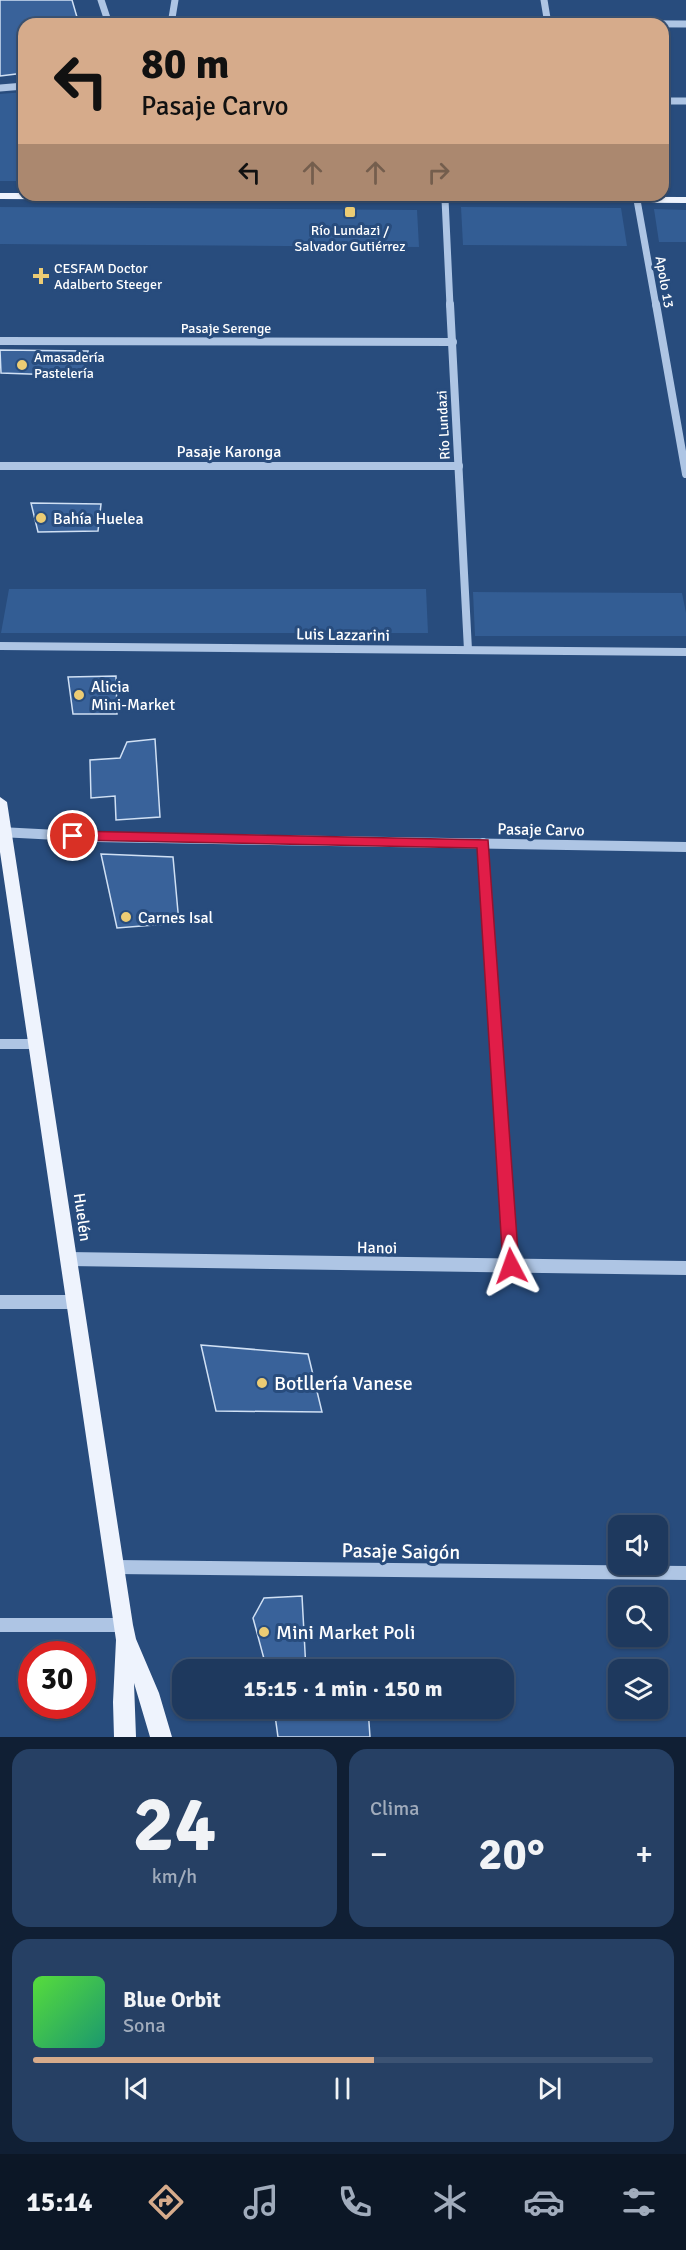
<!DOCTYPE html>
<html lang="es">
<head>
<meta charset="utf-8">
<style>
  body { margin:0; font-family:Signika,sans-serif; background:#264064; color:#f1f3f6; height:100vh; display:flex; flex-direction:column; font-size:22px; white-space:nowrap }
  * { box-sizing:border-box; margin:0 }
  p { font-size:20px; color:#a1acbc }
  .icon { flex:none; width:33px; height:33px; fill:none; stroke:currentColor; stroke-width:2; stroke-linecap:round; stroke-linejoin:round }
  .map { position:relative; height:1737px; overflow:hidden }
  .sheet { display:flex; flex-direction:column; gap:12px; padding:12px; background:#101f34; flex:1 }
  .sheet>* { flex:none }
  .banner { position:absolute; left:18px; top:18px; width:651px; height:183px; border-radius:18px; box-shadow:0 2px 4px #0004,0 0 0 2px #3c5373; background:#d6ab8b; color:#111; overflow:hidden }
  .fabs { position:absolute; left:608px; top:1515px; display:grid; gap:12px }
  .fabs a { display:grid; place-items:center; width:60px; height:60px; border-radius:12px; background:#1e395e; box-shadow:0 2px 4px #0004,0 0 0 2px #3c5373; font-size:30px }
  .speed { position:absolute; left:18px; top:1641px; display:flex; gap:12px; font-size:30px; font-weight:700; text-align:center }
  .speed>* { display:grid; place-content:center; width:78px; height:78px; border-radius:50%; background:#1e395e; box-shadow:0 2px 4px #0004,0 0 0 2px #3c5373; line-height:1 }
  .speed .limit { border:9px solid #d22; background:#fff; color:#111 }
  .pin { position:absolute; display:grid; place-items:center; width:51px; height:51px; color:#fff; margin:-26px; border:3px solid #fff; border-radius:50%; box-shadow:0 2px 6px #0007 }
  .me { position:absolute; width:66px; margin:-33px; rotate:356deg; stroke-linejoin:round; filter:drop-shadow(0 0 4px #0008) }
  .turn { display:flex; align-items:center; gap:21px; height:126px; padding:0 24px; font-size:27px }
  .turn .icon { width:78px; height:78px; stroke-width:2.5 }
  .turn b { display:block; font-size:42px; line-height:51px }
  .lanes { display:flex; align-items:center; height:57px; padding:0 24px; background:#0003; justify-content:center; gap:30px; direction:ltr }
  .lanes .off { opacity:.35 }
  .big { font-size:45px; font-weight:700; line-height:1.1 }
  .sheet .card { flex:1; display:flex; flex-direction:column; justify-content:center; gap:9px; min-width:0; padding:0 21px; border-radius:18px; background:#264064 }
  .sheet .dial { align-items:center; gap:0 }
  .dial b { font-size:78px; line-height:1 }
  .song { display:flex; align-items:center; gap:18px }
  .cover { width:72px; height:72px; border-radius:9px; background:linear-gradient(135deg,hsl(110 70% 55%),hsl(160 70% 35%)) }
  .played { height:6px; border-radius:3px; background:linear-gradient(90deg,#d6ab8b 55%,#3c5373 55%) }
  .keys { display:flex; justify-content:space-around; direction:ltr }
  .heat { display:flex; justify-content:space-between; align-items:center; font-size:33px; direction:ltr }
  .sheet .tiles { flex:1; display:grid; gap:12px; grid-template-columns:1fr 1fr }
  .card:last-child { grid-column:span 2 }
  .trip { position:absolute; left:172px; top:1659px; width:342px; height:60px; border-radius:18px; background:#1e395e; box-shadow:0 2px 4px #0004,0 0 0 2px #3c5373; font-weight:700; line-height:60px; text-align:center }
  .dock { display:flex; height:96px; justify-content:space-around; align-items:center; background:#0c1726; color:#a1acbc }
  .dock .icon { width:42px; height:42px }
  .dock .on { color:#d6ab8b }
  .dock b { font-size:27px; color:#f1f3f6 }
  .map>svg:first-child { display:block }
  .green { fill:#335d94 }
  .building { fill:#39629a; stroke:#d0e0f4; stroke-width:1.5 }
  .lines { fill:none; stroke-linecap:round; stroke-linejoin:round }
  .minor-far3 { stroke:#aec5e4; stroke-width:7 }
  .minor-far2 { stroke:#aec5e4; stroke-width:8 }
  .minor-far1 { stroke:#aec5e4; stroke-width:10 }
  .minor { stroke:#aec5e4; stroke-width:14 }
  .major { fill:#eef3fd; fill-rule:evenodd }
  .route { fill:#e11d48; stroke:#92132f; stroke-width:1.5 }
  .poi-dot { fill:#eccc74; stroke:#284c7d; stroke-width:2 }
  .labels { text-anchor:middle; stroke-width:6; stroke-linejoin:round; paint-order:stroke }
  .far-poi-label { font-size:14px; fill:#fff; stroke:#284c7d; text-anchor:start }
  .far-street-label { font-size:14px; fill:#fff; stroke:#284c7d }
  .street-label { font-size:16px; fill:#fff; stroke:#284c7d }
  .poi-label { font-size:16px; fill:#fff; stroke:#284c7d; text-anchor:start }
  .near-poi-label { font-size:20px; fill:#fff; stroke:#284c7d; text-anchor:start }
  .near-street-label { font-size:20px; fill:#fff; stroke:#284c7d }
</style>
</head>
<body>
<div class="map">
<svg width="686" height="1737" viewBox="0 0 686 1737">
  <rect width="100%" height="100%" fill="#284c7d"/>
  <g class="green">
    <polygon points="24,92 24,181 0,181 0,94"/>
    <polygon points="0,207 417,210 419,247 0,244"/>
    <polygon points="461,207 621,208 627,246 463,245"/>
    <polygon points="654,209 686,210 686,242 659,242"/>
    <polygon points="9,589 426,589 428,633 1,633"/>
    <polygon points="473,592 682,593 686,613 686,636 475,636"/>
  </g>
  <g class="building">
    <polygon points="0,0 72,0 79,24 24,24 24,73 0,76"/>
    <polygon points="0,350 88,351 84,376 1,373"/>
    <polygon points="31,503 101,504 98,531 38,532"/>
    <polygon points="116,676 117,714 73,714 68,677"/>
    <polygon points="155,739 160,817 116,820 115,796 91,798 90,760 120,758 127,742"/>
    <polygon points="101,854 173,857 179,923 117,928"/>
    <polygon points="201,1345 308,1354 322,1412 216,1411"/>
    <polygon points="302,1596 306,1670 267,1670 253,1618 264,1598"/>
    <polygon points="274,1708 368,1708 370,1737 278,1737"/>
  </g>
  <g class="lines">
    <g class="minor-far3">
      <polyline points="101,0 109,24"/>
      <polyline points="544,0 548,24"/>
      <polyline points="172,22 686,24"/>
      <polyline points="171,24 175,0"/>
      <polyline points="0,88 24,86"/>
      <polyline points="663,101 686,101"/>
      <polyline points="445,199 450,306"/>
      <polyline points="637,200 656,306"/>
    </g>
    <g class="minor-far2">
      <polyline points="450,304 468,650"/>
      <polyline points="656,304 686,474"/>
      <polyline points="0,341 453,342"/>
      <polyline points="0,466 459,466"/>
      <polyline points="0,646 686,652"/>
    </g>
    <g class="minor-far1">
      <polyline points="0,832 96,837 686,847"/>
      <polyline points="483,843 504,1154"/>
      <polyline points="0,1044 36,1044"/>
    </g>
    <g class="minor">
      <polyline points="503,1153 511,1266"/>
      <polyline points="68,1259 686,1268"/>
      <polyline points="0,1302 75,1302"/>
      <polyline points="115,1567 686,1573"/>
      <polyline points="0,1625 123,1625"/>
    </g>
    <g class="major">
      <polygon points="0,193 24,193 24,195 686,197 686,203 0,199"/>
      <polygon points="0,797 7,802 133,1625 136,1639 159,1693 172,1737 150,1737 134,1683 136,1737 114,1737 113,1702 116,1640 0,852"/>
    </g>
  </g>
  <polygon class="route" points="73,831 488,840 519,1266 517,1271 511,1273 505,1271 503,1266 477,848 73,840 66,836"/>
  <g class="poi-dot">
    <rect x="344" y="206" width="12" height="12" rx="3"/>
    <path d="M38 267h6v6h6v6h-6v6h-6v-6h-6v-6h6z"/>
    <circle cx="22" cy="365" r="6"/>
    <circle cx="41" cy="518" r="6"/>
    <circle cx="79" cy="695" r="6"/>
    <circle cx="126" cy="917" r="6"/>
    <circle cx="262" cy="1383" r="6"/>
    <circle cx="264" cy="1632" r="6"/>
  </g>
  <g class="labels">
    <g class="far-poi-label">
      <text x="350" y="235" text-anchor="middle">Río Lundazi /<tspan x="350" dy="16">Salvador Gutiérrez</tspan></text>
      <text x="54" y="273">CESFAM Doctor<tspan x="54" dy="16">Adalberto Steeger</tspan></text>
      <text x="34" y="362">Amasadería<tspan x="34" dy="16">Pastelería</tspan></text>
    </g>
    <g class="far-street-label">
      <text transform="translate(665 282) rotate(80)" y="5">Apolo 13</text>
      <text x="226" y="333">Pasaje Serenge</text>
      <text transform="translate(443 425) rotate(-93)" y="5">Río Lundazi</text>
    </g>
    <g class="street-label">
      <text x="229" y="457">Pasaje Karonga</text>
      <text transform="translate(343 634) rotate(1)" y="6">Luis Lazzarini</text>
      <text transform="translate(541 829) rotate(1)" y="6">Pasaje Carvo</text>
      <text transform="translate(83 1217) rotate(82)" y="6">Huelén</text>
      <text transform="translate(377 1247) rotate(1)" y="6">Hanoi</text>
    </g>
    <g class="poi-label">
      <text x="53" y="524">Bahía Huelea</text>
      <text x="91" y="692">Alicia<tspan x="91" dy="18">Mini-Market</tspan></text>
      <text x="138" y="923">Carnes Isal</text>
    </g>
    <g class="near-poi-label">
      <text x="274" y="1390">Botllería Vanese</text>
      <text x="276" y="1639">Mini Market Poli</text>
    </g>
    <g class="near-street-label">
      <text transform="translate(401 1551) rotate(1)" y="7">Pasaje Saigón</text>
    </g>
  </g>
</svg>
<div class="fabs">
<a><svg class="icon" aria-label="sound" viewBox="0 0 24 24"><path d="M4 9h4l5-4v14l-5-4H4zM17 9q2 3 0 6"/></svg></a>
<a><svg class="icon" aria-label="search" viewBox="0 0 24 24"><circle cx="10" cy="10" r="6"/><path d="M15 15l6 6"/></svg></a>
<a><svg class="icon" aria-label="layers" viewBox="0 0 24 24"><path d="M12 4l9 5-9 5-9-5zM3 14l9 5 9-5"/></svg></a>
</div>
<div class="speed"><div class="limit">30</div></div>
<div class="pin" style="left:73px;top:836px;background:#d93025"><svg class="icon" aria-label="arrive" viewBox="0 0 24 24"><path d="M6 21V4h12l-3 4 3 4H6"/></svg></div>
<svg class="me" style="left:511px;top:1266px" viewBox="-20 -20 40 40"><path d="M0-17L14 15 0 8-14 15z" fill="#e11d48" stroke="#fff" stroke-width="4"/></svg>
<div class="trip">15:15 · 1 min · 150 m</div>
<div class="banner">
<div class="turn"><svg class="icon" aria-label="left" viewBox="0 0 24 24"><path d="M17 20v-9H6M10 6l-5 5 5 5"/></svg><div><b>80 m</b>Pasaje Carvo</div></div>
<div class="lanes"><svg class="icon" aria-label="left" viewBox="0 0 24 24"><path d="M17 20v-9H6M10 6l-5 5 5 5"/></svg><svg class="icon off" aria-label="ahead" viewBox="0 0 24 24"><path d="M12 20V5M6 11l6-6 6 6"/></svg><svg class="icon off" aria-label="ahead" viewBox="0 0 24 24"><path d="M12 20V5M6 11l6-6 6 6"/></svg><svg class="icon off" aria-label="right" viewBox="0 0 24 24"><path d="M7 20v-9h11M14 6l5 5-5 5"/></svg></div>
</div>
</div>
<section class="sheet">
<div class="tiles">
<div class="card dial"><b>24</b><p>km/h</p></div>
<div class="card"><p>Clima</p>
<div class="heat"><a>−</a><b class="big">20°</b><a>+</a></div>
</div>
<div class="card">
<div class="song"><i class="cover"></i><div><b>Blue Orbit</b><p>Sona</p></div></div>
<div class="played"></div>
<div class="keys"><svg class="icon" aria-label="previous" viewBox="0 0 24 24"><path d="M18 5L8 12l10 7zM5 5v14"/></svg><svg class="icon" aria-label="pause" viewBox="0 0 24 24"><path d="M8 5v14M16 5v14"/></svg><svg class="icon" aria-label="next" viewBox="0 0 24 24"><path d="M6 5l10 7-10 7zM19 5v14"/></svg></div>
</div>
</div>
</section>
<nav class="dock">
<b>15:14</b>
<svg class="icon on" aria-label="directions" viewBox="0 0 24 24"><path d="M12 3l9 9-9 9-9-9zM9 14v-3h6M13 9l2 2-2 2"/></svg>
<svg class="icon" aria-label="music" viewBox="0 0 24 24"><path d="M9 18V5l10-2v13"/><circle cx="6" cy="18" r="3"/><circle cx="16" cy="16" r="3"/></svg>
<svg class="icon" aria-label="phone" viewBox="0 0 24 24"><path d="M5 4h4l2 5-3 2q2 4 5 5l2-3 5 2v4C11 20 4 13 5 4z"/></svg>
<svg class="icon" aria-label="climate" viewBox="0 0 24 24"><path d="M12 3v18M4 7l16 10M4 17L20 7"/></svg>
<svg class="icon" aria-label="car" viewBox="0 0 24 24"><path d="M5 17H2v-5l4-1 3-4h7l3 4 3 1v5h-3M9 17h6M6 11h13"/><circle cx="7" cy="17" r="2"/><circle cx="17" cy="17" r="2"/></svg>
<svg class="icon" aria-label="filters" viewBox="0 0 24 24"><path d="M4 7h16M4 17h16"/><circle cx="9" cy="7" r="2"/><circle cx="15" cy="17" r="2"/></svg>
</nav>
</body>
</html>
